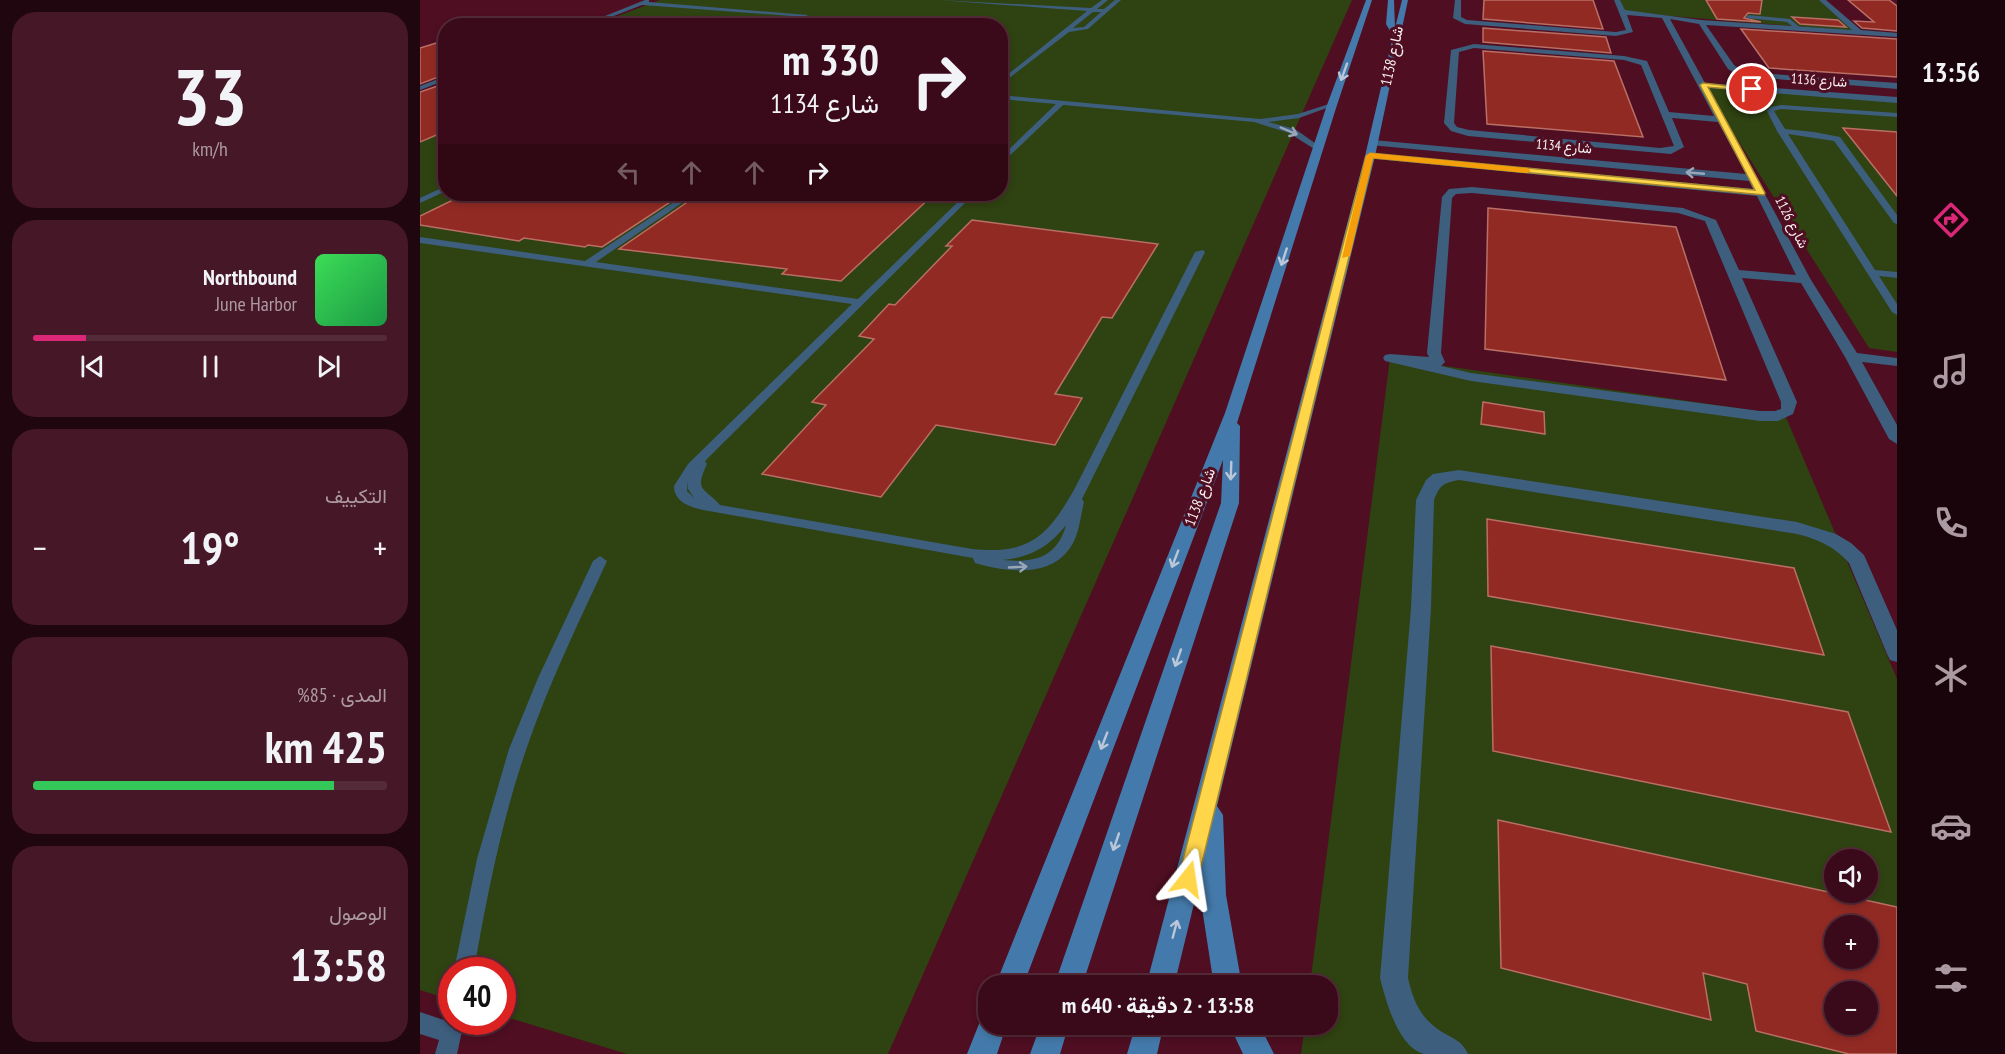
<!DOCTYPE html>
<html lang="ar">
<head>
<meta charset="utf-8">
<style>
  body { margin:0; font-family:"PT Sans Narrow",Vazirmatn,sans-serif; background:#461827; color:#f1f3f6; direction:rtl; height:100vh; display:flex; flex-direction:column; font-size:22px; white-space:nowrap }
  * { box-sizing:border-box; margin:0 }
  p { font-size:20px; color:#ac9aa2 }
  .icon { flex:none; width:33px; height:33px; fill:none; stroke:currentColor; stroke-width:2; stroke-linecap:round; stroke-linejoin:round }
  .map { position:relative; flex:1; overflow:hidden; direction:ltr }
  .side { display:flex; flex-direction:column; gap:12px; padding:12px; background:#20060e; width:420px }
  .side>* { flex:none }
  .top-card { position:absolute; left:18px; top:18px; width:570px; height:183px; border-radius:24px; box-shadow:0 3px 9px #0003,0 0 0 2px #542b39; direction:rtl; background:#3b0a1a; color:#f1f3f6; overflow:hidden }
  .fabs { position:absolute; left:1404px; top:849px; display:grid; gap:12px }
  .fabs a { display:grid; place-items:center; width:54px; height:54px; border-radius:50%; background:#3b0a1a; box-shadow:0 3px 9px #0003,0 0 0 2px #542b39; font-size:30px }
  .speed { position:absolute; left:18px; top:957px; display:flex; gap:12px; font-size:30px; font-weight:700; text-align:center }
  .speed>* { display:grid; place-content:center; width:78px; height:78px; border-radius:50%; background:#3b0a1a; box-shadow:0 3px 9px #0003,0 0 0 2px #542b39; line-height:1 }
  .speed .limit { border:9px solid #d22; background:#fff; color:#111 }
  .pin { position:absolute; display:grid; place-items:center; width:51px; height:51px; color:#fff; margin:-26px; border:3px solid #fff; border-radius:50%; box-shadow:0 2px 6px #0007 }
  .me { position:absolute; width:66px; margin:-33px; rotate:15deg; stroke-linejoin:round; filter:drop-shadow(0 0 4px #0008) }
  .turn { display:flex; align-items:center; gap:21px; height:126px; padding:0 30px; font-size:27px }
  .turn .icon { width:78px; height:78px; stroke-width:2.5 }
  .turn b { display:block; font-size:42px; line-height:51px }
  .lanes { display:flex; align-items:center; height:57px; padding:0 30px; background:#0003; justify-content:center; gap:30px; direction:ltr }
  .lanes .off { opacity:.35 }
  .big { font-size:45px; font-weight:700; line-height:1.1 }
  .side .widget { flex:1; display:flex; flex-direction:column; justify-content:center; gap:9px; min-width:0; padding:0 21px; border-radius:24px; background:#461827 }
  .side .dial { align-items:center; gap:0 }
  .dial b { font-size:78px; line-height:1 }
  .song { display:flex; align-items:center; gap:18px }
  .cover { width:72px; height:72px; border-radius:9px; background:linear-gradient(135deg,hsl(130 70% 55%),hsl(140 70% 35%)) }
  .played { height:6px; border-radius:3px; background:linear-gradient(90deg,#db2777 15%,#542b39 15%) }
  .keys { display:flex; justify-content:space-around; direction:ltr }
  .heat { display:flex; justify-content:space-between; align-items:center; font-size:33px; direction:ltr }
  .charge { height:9px; border-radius:4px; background:linear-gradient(90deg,#34c759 85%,#542b39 0) }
  .trip { position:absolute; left:558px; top:975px; width:360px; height:60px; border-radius:24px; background:#3b0a1a; box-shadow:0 3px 9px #0003,0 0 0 2px #542b39; font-weight:700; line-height:60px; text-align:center; direction:rtl }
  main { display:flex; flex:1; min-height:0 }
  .menu { display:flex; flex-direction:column; width:108px; justify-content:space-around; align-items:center; background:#18040a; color:#ac9aa2 }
  .menu .icon { width:42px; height:42px }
  .menu .active { color:#db2777 }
  .menu b { font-size:27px; color:#f1f3f6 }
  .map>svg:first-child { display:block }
  .green { fill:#2f4211; fill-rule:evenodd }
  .building { fill:#922a24; stroke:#b96f66; stroke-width:1.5; fill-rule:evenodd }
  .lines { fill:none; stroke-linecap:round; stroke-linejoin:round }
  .lane { fill:#3d5e7d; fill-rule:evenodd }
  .street { fill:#3d5e7d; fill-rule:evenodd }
  .secondary { fill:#447aab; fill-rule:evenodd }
  .oneway { stroke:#bac7d8 }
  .oneway2 { stroke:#9ba7b7 }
  .route { fill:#ffd54a; stroke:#a68a30; stroke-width:1.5 }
  .slow { fill:#f59e0b }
  .labels { text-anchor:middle; stroke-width:6; stroke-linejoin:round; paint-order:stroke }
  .far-street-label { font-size:14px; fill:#f9f0f1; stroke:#4f0e22 }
  .street-label { font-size:15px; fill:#f9f0f1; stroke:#4f0e22 }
</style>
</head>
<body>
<main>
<nav class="menu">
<b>13:56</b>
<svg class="icon active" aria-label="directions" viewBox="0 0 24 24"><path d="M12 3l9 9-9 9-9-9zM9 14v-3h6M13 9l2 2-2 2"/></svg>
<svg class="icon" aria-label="music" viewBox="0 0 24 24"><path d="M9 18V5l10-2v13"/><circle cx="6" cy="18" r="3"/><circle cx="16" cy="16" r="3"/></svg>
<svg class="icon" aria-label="phone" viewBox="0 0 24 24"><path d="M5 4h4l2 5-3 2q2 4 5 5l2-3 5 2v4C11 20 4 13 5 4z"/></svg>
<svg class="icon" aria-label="climate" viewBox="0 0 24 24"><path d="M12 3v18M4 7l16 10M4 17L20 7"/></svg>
<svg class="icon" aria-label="car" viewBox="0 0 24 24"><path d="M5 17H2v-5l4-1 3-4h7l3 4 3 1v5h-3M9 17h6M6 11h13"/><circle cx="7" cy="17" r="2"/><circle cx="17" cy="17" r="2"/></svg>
<svg class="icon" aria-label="filters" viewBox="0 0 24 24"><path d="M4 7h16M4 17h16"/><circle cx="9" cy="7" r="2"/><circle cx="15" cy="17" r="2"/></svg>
</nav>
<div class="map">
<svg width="1477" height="1054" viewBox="0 0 1477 1054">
  <rect width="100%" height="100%" fill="#4f0e22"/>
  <g class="green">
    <polygon points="240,0 932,0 468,1054 207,1054 83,1016 82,970 32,970 31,1000 0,990 0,93 25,83 26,194 580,194 580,26 174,25"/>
    <polygon points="1196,0 1404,0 1435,31 1201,12"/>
    <polygon points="1283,85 1477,100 1477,352 1449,348"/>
    <path d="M970 358 1365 415 1477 679V1054H881L885 1025 908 1024V986L890 985ZM1414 860H1448V892H1414ZM1414 926H1448V958H1414ZM1414 992H1448V1024H1414Z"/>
  </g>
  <g class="building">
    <polygon points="1064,0 1173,0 1183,29 1063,19"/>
    <polygon points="1286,0 1342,0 1340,14 1328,13 1324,18 1341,22 1297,19"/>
    <polygon points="1428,0 1469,0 1477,6 1477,31 1442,28 1434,21 1454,22"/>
    <polygon points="1372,17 1418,20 1426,27 1380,24"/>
    <polygon points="1063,28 1186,37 1191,53 1063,42"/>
    <polygon points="1321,29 1477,39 1477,77 1349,68"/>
    <polygon points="26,40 26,74 0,84 0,48"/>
    <polygon points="1063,51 1194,61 1223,137 1067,124"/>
    <polygon points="26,83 26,131 0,142 0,92"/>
    <polygon points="1423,128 1477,132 1477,196"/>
    <polygon points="45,194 213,194 255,199 182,247 168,245 165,247 104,238 99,241 0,225 0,216"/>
    <polygon points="293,194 514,194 421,281 362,274 367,269 199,249 269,201 280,202"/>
    <polygon points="1068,208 1256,227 1306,380 1065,349"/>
    <polygon points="552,220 738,244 692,318 682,317 635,394 662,398 635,445 516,425 461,497 342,474 406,405 392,402 454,339 439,336 469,304 475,305 532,246 526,246"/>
    <polygon points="1063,402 1124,412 1125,434 1061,424"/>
    <polygon points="1067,519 1374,568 1404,655 1068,596"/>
    <polygon points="1071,646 1428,712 1471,832 1073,751"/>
    <path d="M1078 820 1477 907V1054H1429L1336 1031 1327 984 1283 973 1291 1020 1081 968ZM1414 926H1448V958H1414ZM1414 992H1448V1024H1414Z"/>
  </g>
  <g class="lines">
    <g class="lane">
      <polygon points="225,0 229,0 229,2 388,15 385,17 222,5 168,26 160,26"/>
      <path d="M518 0 671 8 682 0H688L677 9H684L695 0H701L668 29 649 32 588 79 586 76 667 11ZM673 12H681L664 27 653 28Z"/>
      <polygon points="1328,15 1370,19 1382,29 1377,30 1367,22 1326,18"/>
      <polygon points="26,76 26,80 0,90 0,86"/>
      <polygon points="580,95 840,119 878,114 912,103 915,105 879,118 848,122 875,129 902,148 902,152 899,152 869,133 834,122 643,105 580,165 580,158 636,104 580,99"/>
      <polygon points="1361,105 1477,113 1477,117 1361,109 1354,111 1365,129 1394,132 1420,137 1477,215 1477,224 1474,223 1414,141 1368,134 1455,270 1477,272 1477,278 1459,276 1477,304 1477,315 1472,312 1357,131 1347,111 1351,107"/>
      <polygon points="26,186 26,191 0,203 0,198"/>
      <path d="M266 194H275L176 262 438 299 546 194H554L285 461 287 464C274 492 284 487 300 505L552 549C610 555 628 536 655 488L775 252 783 250 785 252 662 499 664 502C661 514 660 527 655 539 637 579 590 573 555 563L553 558 283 510C270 507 254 502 254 486L268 464 432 304 0 243V237L165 261ZM268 481V489L274 498 267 491ZM646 525C637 558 614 563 583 560 611 557 629 547 646 525Z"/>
      <path d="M180 556 187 561C159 622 129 683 107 747 82 819 67 895 54 970H34L57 859 89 749 118 678 173 561Z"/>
      <polygon points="0,1012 24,1020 26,1014 32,1012 32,1022 44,1022 37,1054 15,1054 19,1040 0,1034"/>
    </g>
    <g class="street">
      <path d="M1035 0H1041V17L1047 20 1196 32 1206 30 1194 0H1200L1205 10 1281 20 1432 30 1399 0H1406L1441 30 1477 33V37L1286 25 1314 65 1324 72 1477 83V89L1319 76 1308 69 1279 24 1250 19 1285 83 1477 97V103L1288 88 1391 280 1437 353 1477 358V366L1442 362 1477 425V444L1469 439 1425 357 1381 283 1322 278 1377 402 1373 414 1358 421H1340L1051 381 965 361 963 358 965 355 970 354 1009 357 1007 353 1022 197 1029 189 1052 187 1263 208 1296 220 1319 270 1376 275 1337 196 946 158V154L950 153 1333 189 1329 181 950 145V141L953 140 1326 174 1298 122 1252 118 1264 147 1251 154 1048 136 1031 131 1024 123 1031 50 1054 44 1204 56 1227 61 1249 112 1294 116 1242 18 1207 15 1213 32 1196 36 1045 24 1033 18ZM1054 48 1204 60 1221 65 1254 146 1240 148 1049 130 1037 127 1034 123 1039 52ZM1052 193 1258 213 1285 221 1361 402V409L1355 411H1340L1051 373 1021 366 1025 362 1021 353 1032 198 1036 194Z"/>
      <path d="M1039 470 1377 522 1416 534 1431 543 1444 555 1477 630V662L1470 660 1467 654 1429 563C1415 547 1398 539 1377 534L1039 480C1023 483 1020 485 1014 500L1011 608 988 978C993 1000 1000 1017 1019 1030 1031 1038 1042 1040 1048 1054 1035 1054 1017 1054 1004 1054 978 1047 966 1001 960 978L991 608 996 500 1006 480 1013 474Z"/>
    </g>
    <g class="secondary">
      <polygon points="946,0 952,0 917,105 817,423 820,426 819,503 662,986 634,986 801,503 803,460 603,986 575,986 805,413 907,105"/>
      <polygon points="968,0 974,0 975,28 982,0 988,0 955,156 797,806 803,815 806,895 822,986 794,986 780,895 780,879 754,986 726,986 945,156 973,36 966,24"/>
      <polygon points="568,1012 568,1024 587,1024 577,1054 547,1054 563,1014"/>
      <polygon points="621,1024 649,1024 640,1054 610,1054"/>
      <polygon points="716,1024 744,1024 737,1054 707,1054"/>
      <polygon points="809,1024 839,1024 854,1054 823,1054"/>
    </g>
  </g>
  <defs><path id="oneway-shaft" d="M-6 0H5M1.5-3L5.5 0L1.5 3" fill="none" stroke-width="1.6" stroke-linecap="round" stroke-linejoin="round" transform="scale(1.5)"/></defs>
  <g class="oneway">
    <use href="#oneway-shaft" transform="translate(924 72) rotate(110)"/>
    <use href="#oneway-shaft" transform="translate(864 257) rotate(108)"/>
    <use href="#oneway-shaft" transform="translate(811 471) rotate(92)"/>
    <use href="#oneway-shaft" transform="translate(755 559) rotate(111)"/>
    <use href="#oneway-shaft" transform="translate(758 658) rotate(109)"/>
    <use href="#oneway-shaft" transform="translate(684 741) rotate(111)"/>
    <use href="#oneway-shaft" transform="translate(696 842) rotate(109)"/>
    <use href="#oneway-shaft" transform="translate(755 929) rotate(-75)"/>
  </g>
  <g class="oneway2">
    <use href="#oneway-shaft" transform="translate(869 131) rotate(23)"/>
    <use href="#oneway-shaft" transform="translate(1275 173) rotate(-175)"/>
    <use href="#oneway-shaft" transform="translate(598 567) rotate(-3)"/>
  </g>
  <polygon class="route" points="1283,83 1335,89 1332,91 1288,87 1345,193 1344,195 953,158 778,879 775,885 768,888 761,885 758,879 946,156 950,153 1335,190 1280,85"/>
  <polygon class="slow" points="950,153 1107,168 1111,171 1107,173 953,158 930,256 922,258 946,156"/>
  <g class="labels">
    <g class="far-street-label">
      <text transform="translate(1399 80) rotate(4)" y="5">شارع 1136</text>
      <text transform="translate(1144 146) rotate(5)" y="5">شارع 1134</text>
      <text transform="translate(1372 222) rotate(63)" y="5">شارع 1126</text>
    </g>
    <g class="street-label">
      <text transform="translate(972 56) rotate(-78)" y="5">شارع 1138</text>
      <text transform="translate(780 497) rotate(-69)" y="5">شارع 1138</text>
    </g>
  </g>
</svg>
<div class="fabs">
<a><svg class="icon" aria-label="sound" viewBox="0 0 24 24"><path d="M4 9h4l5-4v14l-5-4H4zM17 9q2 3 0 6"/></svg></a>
<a>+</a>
<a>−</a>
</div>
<div class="speed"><div class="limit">40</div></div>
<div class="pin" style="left:1332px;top:89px;background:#d93025"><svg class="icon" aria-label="arrive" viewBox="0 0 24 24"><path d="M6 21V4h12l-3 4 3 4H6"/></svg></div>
<svg class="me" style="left:768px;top:879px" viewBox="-20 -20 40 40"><path d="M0-17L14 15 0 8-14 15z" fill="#ffd54a" stroke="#fff" stroke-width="4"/></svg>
<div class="trip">13:58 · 2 دقيقة · 640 m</div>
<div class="top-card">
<div class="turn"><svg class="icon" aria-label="right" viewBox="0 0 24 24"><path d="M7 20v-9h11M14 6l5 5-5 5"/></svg><div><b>330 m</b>شارع 1134</div></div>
<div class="lanes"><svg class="icon off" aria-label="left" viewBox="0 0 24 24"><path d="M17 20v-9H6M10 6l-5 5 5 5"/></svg><svg class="icon off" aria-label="ahead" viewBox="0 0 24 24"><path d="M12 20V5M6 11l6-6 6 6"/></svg><svg class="icon off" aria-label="ahead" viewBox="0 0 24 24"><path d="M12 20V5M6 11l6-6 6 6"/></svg><svg class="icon" aria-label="right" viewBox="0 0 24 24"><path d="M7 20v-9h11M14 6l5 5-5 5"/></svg></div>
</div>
</div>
<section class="side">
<div class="widget dial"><b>33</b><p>km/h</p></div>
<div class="widget">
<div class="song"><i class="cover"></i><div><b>Northbound</b><p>June Harbor</p></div></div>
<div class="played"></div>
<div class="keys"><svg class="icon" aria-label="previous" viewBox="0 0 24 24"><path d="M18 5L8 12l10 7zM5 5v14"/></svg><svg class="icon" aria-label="pause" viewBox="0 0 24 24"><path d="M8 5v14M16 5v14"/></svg><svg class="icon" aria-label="next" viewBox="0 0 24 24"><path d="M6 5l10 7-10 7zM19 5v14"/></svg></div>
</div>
<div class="widget"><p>التكييف</p>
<div class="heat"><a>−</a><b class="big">19°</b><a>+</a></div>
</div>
<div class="widget"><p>المدى · 85%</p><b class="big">425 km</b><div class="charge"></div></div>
<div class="widget"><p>الوصول</p><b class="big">13:58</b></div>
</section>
</main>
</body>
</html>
